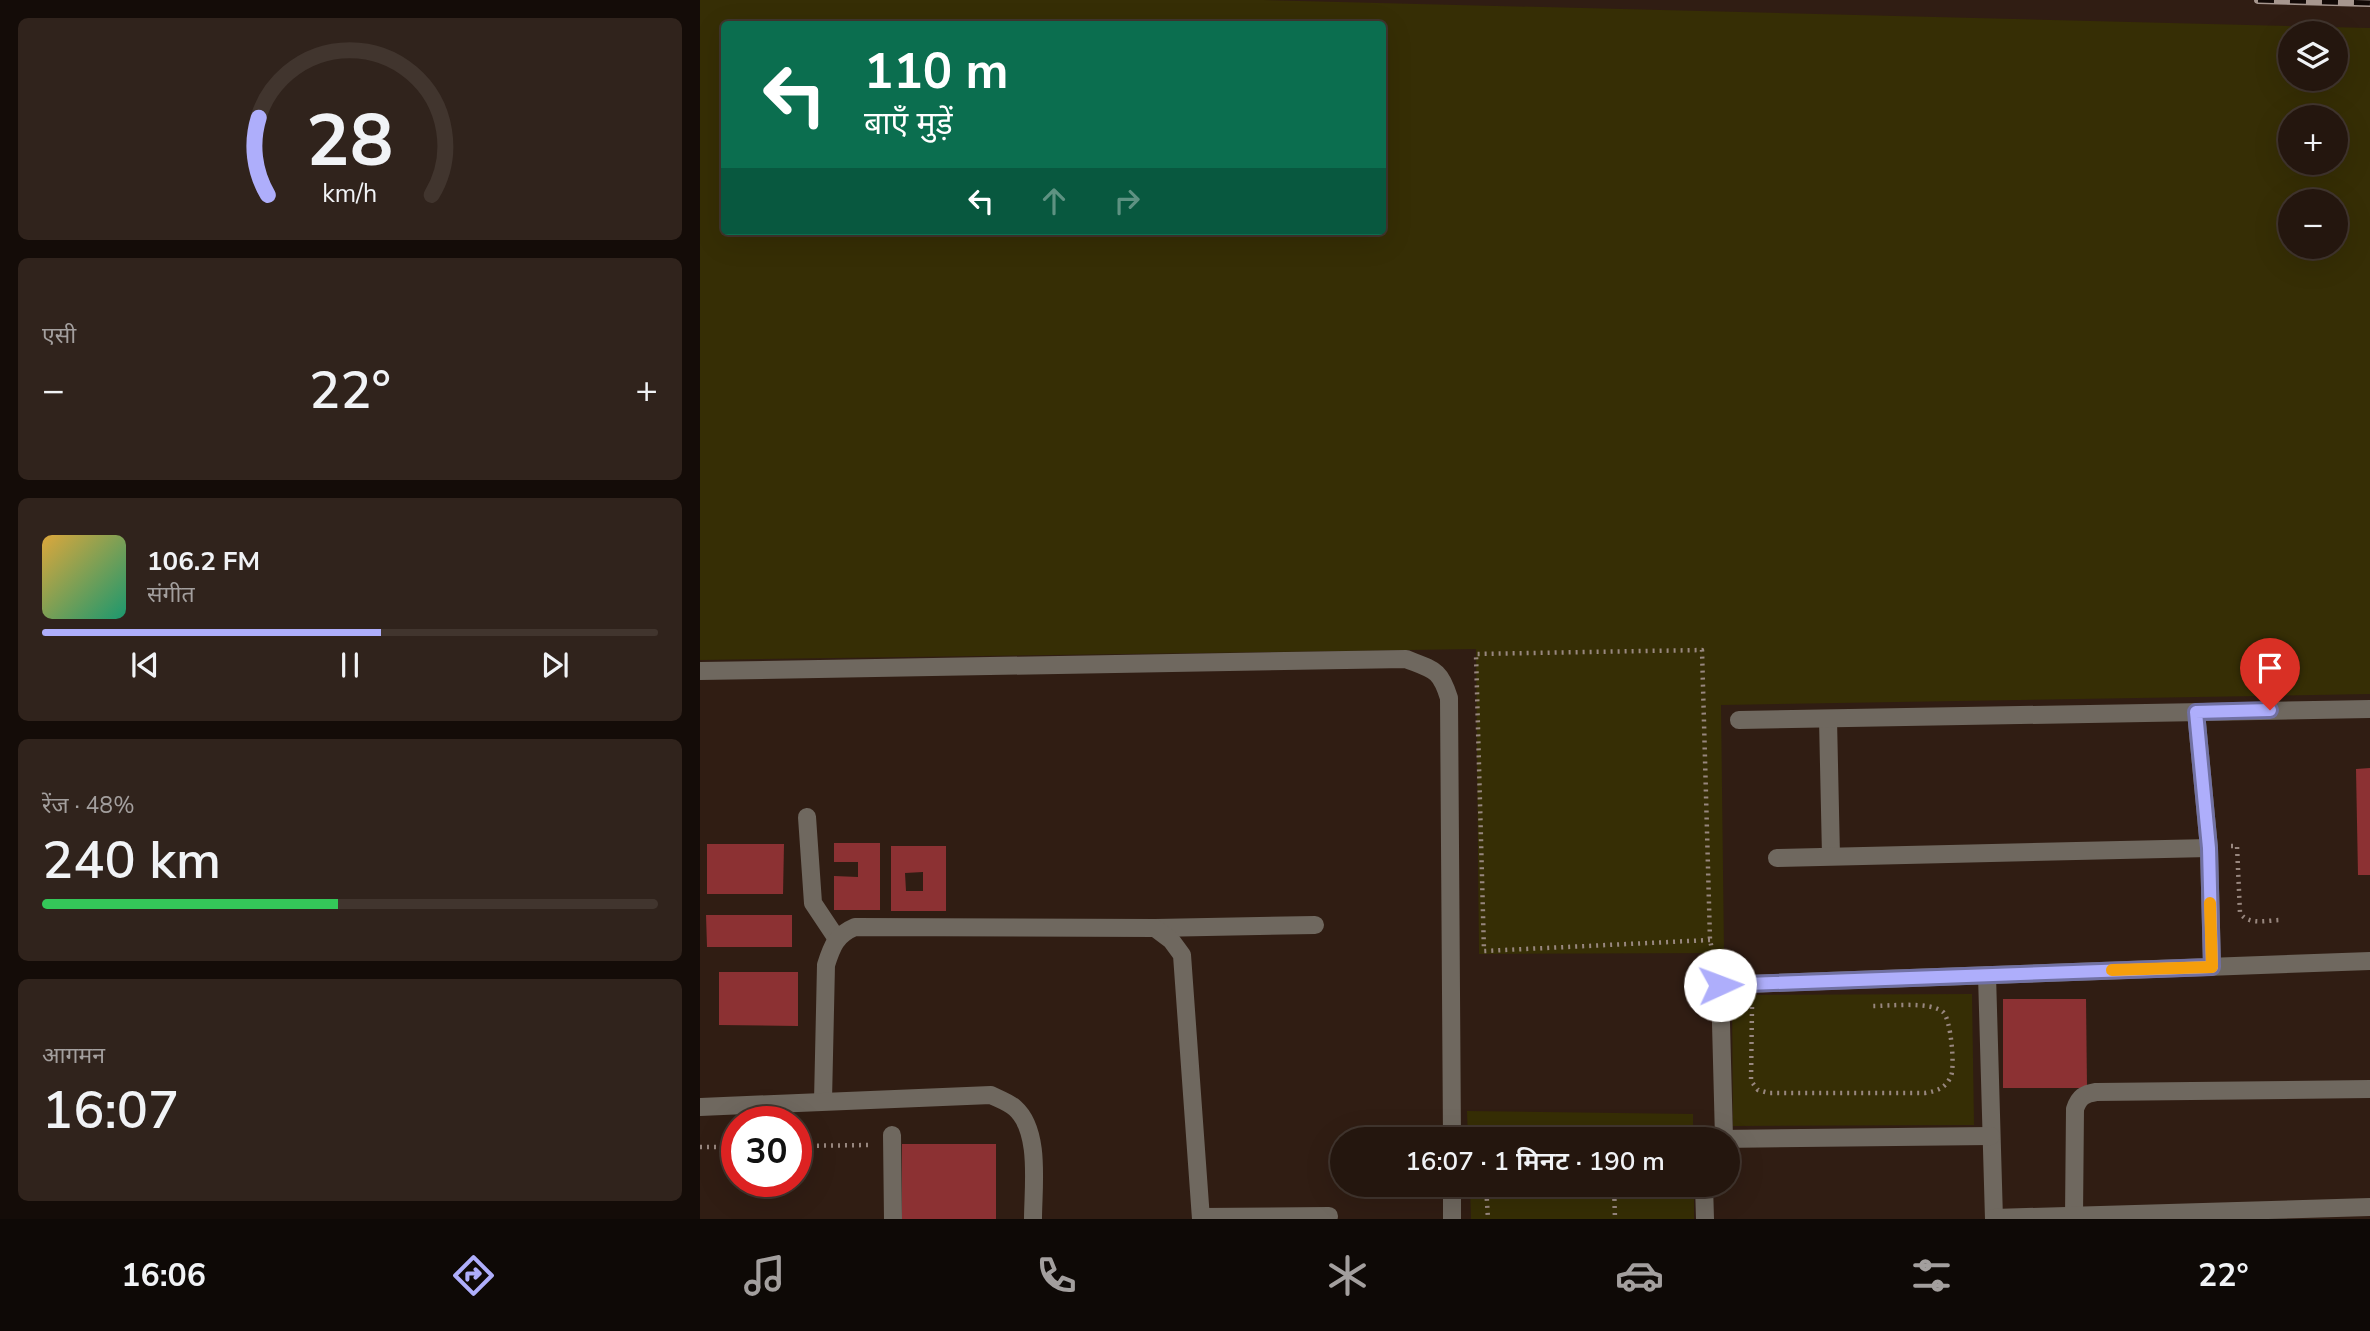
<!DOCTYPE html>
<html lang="hi">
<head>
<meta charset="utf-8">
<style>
  body { margin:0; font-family:"Nunito Sans","Noto Sans Devanagari",sans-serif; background:#30231c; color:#f1f3f6; height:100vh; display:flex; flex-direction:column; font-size:26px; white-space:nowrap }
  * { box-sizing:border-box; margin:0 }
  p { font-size:23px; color:#a39f9e }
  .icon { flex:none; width:38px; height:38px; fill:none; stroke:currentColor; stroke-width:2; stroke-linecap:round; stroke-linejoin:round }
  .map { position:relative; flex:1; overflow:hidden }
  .panel { display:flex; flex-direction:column; gap:18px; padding:18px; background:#140c08; width:700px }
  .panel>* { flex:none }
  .top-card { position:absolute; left:21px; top:21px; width:665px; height:214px; border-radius:7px; box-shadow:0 7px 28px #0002,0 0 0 2px #41352e; background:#0b6e4f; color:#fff; overflow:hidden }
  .buttons { position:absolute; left:1578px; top:21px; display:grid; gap:14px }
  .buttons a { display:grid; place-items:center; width:70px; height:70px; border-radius:50%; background:#24160e; box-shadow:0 7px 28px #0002,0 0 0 2px #41352e; font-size:35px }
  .speed { position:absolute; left:21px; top:1106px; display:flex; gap:14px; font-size:35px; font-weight:700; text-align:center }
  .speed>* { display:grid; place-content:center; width:91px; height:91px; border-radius:50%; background:#24160e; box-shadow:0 7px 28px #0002,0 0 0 2px #41352e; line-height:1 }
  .speed .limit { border:10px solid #d22; background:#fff; color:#111 }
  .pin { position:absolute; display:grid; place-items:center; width:60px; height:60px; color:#fff; margin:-72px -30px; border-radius:50% 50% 50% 0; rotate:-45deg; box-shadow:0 0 7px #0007 }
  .pin .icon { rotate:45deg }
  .me { position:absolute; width:77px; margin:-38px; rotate:88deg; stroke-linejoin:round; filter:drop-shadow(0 0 5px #0008) }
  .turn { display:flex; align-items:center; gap:24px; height:147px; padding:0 28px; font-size:32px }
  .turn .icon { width:91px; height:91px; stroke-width:2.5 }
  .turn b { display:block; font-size:49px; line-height:60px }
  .lanes { display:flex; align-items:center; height:66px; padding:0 28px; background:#0003; justify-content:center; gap:35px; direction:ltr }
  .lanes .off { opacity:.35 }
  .big { font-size:52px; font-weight:600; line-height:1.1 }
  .panel .card { flex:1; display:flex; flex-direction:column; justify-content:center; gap:10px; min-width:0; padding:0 24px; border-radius:10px; background:#30231c }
  .panel .dial { align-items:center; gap:0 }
  .dial svg { height:182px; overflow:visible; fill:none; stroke:#41352e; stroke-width:7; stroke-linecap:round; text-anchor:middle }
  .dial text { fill:#f1f3f6; stroke:none }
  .song { display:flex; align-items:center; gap:21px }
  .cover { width:84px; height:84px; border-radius:10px; background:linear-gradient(135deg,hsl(40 70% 55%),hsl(160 70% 35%)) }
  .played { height:7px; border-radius:4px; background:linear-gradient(90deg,#aeaefb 55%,#41352e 55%) }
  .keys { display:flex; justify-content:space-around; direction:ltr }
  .heat { display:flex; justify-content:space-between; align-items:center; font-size:38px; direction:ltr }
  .charge { height:10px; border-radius:5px; background:linear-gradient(90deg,#34c759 48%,#41352e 0) }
  .trip { position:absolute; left:630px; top:1127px; width:410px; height:70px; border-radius:35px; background:#24160e; box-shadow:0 7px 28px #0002,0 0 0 2px #41352e; font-weight:600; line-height:70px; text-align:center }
  .tabs { display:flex; height:112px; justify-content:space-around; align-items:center; background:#0e0906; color:#a39f9e }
  .tabs .icon { width:49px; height:49px }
  .tabs .active { color:#aeaefb }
  .tabs b { font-size:32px; color:#f1f3f6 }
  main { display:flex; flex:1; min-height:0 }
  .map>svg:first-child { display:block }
  .green { fill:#362e05; fill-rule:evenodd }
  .building { fill:#8c3133; fill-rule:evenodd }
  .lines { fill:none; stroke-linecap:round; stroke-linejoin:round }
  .path { stroke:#98877f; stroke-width:4.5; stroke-dasharray:2 5; stroke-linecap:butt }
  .street { stroke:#6f685f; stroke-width:18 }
  .rail-casing { stroke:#a7978f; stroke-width:8 }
  .rail { stroke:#120906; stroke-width:5; stroke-dasharray:16; stroke-linecap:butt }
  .route-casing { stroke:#7171a3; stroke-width:18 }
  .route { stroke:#aeaefb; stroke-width:12 }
  .slow { stroke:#f59e0b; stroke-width:12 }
</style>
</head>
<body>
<main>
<section class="panel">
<div class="card dial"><svg viewBox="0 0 100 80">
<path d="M14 69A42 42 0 1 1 86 69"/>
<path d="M14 69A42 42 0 0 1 10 35" stroke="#aeaefb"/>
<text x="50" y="56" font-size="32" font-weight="700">28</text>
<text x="50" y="72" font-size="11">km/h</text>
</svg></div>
<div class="card"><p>एसी</p>
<div class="heat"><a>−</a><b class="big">22°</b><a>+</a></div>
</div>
<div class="card">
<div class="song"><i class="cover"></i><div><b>106.2 FM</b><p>संगीत</p></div></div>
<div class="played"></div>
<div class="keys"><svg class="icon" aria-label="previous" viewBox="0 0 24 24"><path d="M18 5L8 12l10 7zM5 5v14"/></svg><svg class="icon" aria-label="pause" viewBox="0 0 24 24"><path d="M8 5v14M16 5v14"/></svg><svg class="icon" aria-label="next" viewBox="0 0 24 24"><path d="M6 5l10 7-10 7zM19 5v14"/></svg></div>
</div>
<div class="card"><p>रेंज · 48%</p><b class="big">240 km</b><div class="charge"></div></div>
<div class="card"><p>आगमन</p><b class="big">16:07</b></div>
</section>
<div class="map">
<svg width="1670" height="1219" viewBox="0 0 1670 1219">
  <rect width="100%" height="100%" fill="#301d13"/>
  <g class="green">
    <path d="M0 0H563L1670 28V694L1021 705 1024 953 779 954 776 649 0 660ZM24 24H682V231H24ZM1591 33H1636V79H1591ZM1591 117H1636V163H1591ZM1591 201H1636V247H1591Z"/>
    <polygon points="1272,994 1274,1125 1033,1126 1032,995"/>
    <polygon points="767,1111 993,1114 993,1139 768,1139"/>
    <polygon points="770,1185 994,1185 994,1219 771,1219"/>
  </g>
  <g class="building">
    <polygon points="1670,768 1670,875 1658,875 1656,769"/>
    <polygon points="134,843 180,843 180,910 134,910 134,876 158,877 158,862 134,862"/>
    <polygon points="7,844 84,844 83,894 7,894"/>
    <path d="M191 846H246V911H191ZM223 872V891H206L205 873Z"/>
    <polygon points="6,915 92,915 92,947 7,947"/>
    <polygon points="19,972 98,972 98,1026 19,1025"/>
    <polygon points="1303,999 1386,999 1387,1088 1303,1088"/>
    <rect x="202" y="1144" width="94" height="75"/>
  </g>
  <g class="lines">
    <g class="path">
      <path d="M1531 846H1537L1540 913C1549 926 1567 920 1582 920"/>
      <polyline points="1010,940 784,951 776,654 1002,650 1010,940 1015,963"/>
      <path d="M1052 1007 1051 1081 1058 1090 1069 1093H1225C1237 1091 1246 1088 1251 1076 1255 1067 1251 1019 1243 1012 1230 1001 1189 1006 1172 1006"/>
      <polyline points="789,1139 798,1134 903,1130 911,1134 913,1139"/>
      <polyline points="96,1146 170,1145"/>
      <polyline points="0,1147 37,1147"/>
      <polyline points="786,1185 788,1219"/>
      <polyline points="914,1185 915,1219"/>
    </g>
    <g class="street">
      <path d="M0 671 706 659C734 670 740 669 749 698L752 1139"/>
      <polyline points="1496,712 1509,848 1512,967"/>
      <polyline points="1128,719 1131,856"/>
      <polyline points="1039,720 1670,709"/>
      <polyline points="107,817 113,903 137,939"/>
      <polyline points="1077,858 1509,848"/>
      <polyline points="455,928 615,925"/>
      <polyline points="1287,975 1294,1219"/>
      <path d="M123 1101 126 965C132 946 136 935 155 927L455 928 471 940 482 955 501 1219"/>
      <path d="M0 1107 291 1095C299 1099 308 1102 315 1108 341 1131 333 1187 333 1219"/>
      <polyline points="192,1135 193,1219"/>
      <polyline points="1024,1138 1020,985 1670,961"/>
      <polyline points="1019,1139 1291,1136"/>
      <polyline points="752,1185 752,1219"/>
      <polyline points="1004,1185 1005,1219"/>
      <path d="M1374 1216 1375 1109C1379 1097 1384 1094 1396 1092L1670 1089"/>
      <polyline points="501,1217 629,1216"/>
      <polyline points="1294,1218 1670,1207"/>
    </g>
    <g class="rail-casing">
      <polyline id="rail" points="1558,0 1670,3"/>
    </g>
    <use href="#rail" class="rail"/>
  </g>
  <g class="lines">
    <g class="route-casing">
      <polyline id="route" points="1020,985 1512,967 1509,848 1496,712 1570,710"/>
    </g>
    <use href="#route" class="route"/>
    <polyline class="slow" points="1412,970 1512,967 1510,903"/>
  </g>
</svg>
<div class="buttons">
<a><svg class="icon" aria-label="layers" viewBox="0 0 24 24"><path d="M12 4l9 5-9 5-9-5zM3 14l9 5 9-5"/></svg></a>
<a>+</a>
<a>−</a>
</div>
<div class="speed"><div class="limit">30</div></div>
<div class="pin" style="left:1570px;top:710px;background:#d93025"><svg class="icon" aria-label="arrive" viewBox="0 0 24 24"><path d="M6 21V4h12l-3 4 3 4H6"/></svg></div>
<svg class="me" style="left:1020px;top:985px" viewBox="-20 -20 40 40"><circle r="19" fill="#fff"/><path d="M0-13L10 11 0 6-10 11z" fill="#aeaefb"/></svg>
<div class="trip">16:07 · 1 मिनट · 190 m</div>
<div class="top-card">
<div class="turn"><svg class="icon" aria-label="left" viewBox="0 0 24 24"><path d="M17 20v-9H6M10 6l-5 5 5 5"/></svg><div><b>110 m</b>बाएँ मुड़ें</div></div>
<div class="lanes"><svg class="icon" aria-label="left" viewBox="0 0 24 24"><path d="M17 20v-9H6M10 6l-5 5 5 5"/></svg><svg class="icon off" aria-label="ahead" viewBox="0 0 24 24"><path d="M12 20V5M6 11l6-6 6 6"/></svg><svg class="icon off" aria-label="right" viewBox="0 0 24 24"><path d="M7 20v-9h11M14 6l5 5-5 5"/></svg></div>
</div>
</div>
</main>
<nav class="tabs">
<b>16:06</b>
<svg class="icon active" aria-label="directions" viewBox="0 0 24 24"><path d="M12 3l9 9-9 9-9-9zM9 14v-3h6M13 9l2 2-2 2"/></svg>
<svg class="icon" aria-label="music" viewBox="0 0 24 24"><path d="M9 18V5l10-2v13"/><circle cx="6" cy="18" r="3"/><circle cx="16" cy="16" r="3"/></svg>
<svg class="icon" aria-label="phone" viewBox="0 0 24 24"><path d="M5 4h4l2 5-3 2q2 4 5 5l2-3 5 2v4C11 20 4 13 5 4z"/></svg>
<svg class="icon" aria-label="climate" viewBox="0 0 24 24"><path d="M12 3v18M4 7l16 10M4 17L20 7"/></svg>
<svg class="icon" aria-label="car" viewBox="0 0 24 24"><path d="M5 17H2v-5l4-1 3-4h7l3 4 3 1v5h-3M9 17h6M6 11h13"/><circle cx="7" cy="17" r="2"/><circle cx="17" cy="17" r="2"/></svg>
<svg class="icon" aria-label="filters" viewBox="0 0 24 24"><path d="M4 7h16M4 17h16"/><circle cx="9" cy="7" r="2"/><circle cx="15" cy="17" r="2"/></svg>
<b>22°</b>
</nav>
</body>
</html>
